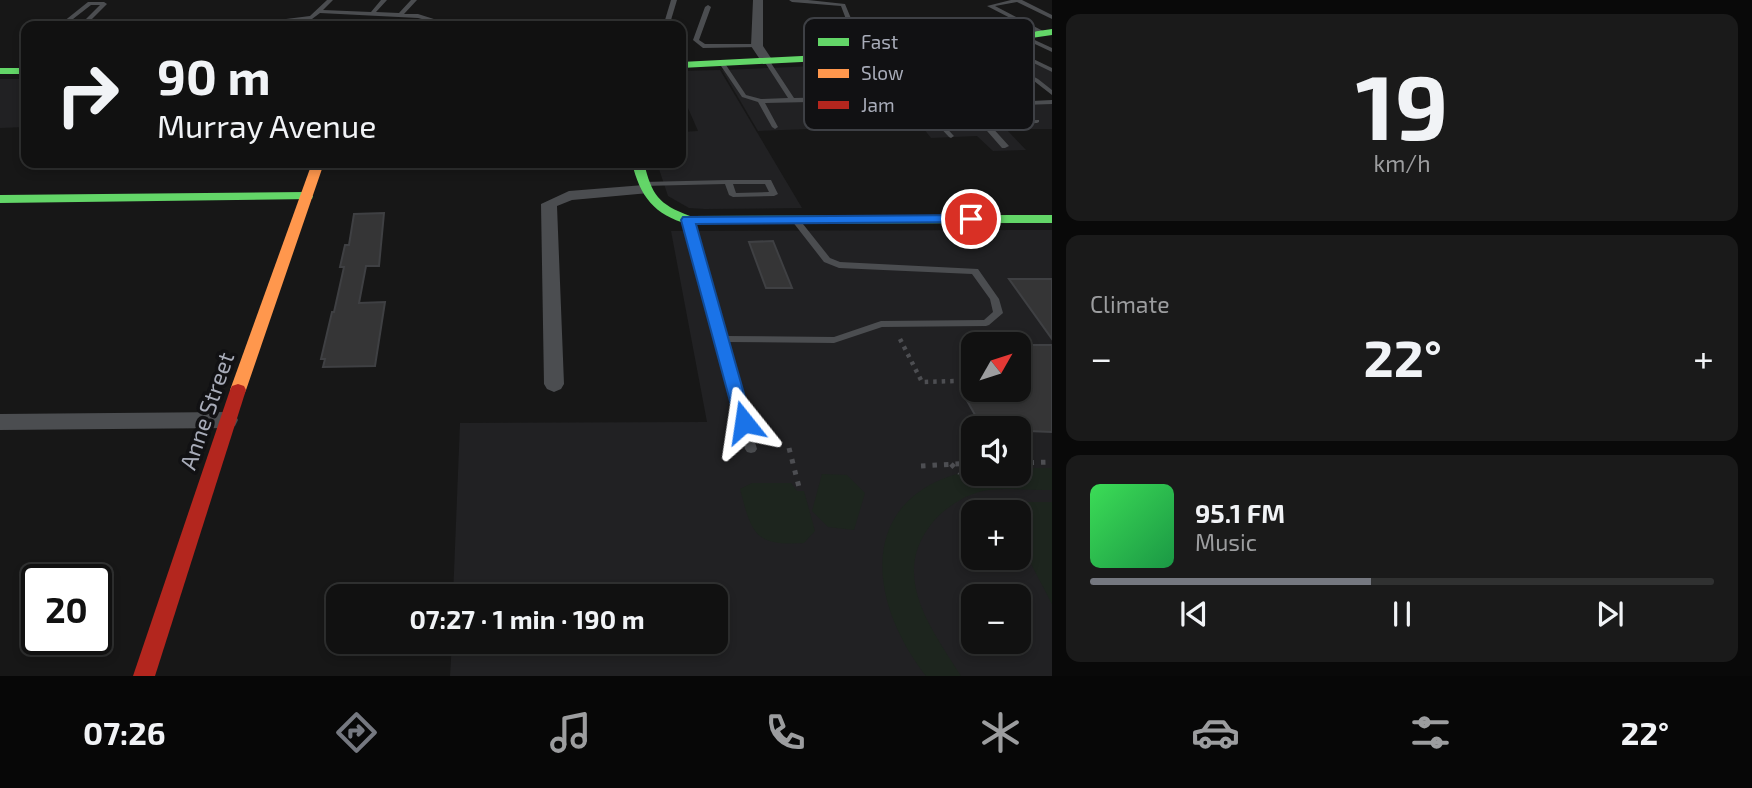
<!DOCTYPE html>
<html lang="en">
<head>
<meta charset="utf-8">
<style>
  body { margin:0; font-family:"Exo 2",sans-serif; background:#1a1a1a; color:#f1f3f6; height:100vh; display:flex; flex-direction:column; font-size:26px; white-space:nowrap }
  * { box-sizing:border-box; margin:0 }
  p { font-size:23px; color:#9c9d9f }
  .icon { flex:none; width:38px; height:38px; fill:none; stroke:currentColor; stroke-width:2; stroke-linecap:round; stroke-linejoin:round }
  .map { position:relative; flex:1; overflow:hidden }
  .details { display:flex; flex-direction:column; gap:14px; padding:14px; background:#090909; width:700px }
  .details>* { flex:none }
  .banner { position:absolute; left:21px; top:21px; width:665px; height:147px; border-radius:14px; box-shadow:0 4px 10px #0003,0 0 0 2px #303131; background:#111; color:#f1f3f6; overflow:hidden }
  .needle { width:46px; rotate:51deg }
  .fabs { position:absolute; left:961px; top:332px; display:grid; gap:14px }
  .fabs a { display:grid; place-items:center; width:70px; height:70px; border-radius:14px; background:#111; box-shadow:0 4px 10px #0003,0 0 0 2px #303131; font-size:35px }
  .speed { position:absolute; left:21px; top:564px; display:flex; gap:14px; font-size:35px; font-weight:700; text-align:center }
  .speed>* { display:grid; place-content:center; width:91px; height:91px; border-radius:50%; background:#111; box-shadow:0 4px 10px #0003,0 0 0 2px #303131; line-height:1 }
  .speed .limit { border:4px solid #111; border-radius:10px; background:#fff; color:#111 }
  .pin { position:absolute; display:grid; place-items:center; width:60px; height:60px; color:#fff; margin:-30px; border:4px solid #fff; border-radius:50%; box-shadow:0 2px 7px #0007 }
  .me { position:absolute; width:77px; margin:-38px; rotate:345deg; stroke-linejoin:round; filter:drop-shadow(0 0 5px #0008) }
  .turn { display:flex; align-items:center; gap:24px; height:147px; padding:0 21px; font-size:32px }
  .turn .icon { width:91px; height:91px; stroke-width:2.5 }
  .turn b { display:block; font-size:49px; line-height:60px }
  .big { font-size:52px; font-weight:700; line-height:1.1 }
  .details .card { flex:1; display:flex; flex-direction:column; justify-content:center; gap:10px; min-width:0; padding:0 24px; border-radius:14px; background:#1a1a1a }
  .details .dial { align-items:center; gap:0 }
  .dial b { font-size:91px; line-height:1 }
  .song { display:flex; align-items:center; gap:21px }
  .cover { width:84px; height:84px; border-radius:10px; background:linear-gradient(135deg,hsl(130 70% 55%),hsl(140 70% 35%)) }
  .played { height:7px; border-radius:4px; background:linear-gradient(90deg,#757880 45%,#303131 45%) }
  .keys { display:flex; justify-content:space-around; direction:ltr }
  .heat { display:flex; justify-content:space-between; align-items:center; font-size:38px; direction:ltr }
  .trip { position:absolute; left:326px; top:584px; width:402px; height:70px; border-radius:14px; background:#111; box-shadow:0 4px 10px #0003,0 0 0 2px #303131; font-weight:700; line-height:70px; text-align:center }
  .dock { display:flex; height:112px; justify-content:space-around; align-items:center; background:#070707; color:#9c9d9f }
  .dock .icon { width:49px; height:49px }
  .dock .on { color:#757880 }
  .dock b { font-size:32px; color:#f1f3f6 }
  main { display:flex; flex:1; min-height:0 }
  .map>svg:first-child { display:block }
  .built { fill:#212123; fill-rule:evenodd }
  .green { fill:#1d251e }
  .building { fill:#353536; stroke:#3f4043; stroke-width:2 }
  .lines { fill:none; stroke-linecap:round; stroke-linejoin:round }
  .path-far1 { stroke:#4d4e52; stroke-width:4.5; stroke-dasharray:3.5 5; stroke-linecap:butt }
  .path { stroke:#4d4e52; stroke-width:5; stroke-dasharray:4.5 7; stroke-linecap:butt }
  .lane { fill:#4b4d50; fill-rule:evenodd }
  .street { fill:#4b4d50; fill-rule:evenodd }
  .fast { fill:#63d668; fill-rule:evenodd }
  .slow { fill:#ff974d; fill-rule:evenodd }
  .jam { fill:#b3261e; fill-rule:evenodd }
  .route { fill:#1a73e8; stroke:#114b97; stroke-width:2 }
  .labels { text-anchor:middle; stroke-width:7; stroke-linejoin:round; paint-order:stroke }
  .street-label { font-size:23px; fill:#a8acb9; stroke:#111113 }
  .key { fill:#111113; stroke:#3e4045; stroke-width:2 }
  .key-label { font-size:19px; fill:#a8acb9 }
</style>
</head>
<body>
<main>
<div class="map">
<svg width="1052" height="676" viewBox="0 0 1052 676">
  <rect width="100%" height="100%" fill="#171717"/>
  <g class="built">
    <polygon points="1003,47 1052,72 1052,90 982,50"/>
    <polygon points="945,57 1007,105 1052,103 1052,129 1006,129 1026,150 993,151 977,136 931,138 871,62"/>
    <polygon points="815,66 863,127 758,131 722,70"/>
    <polygon points="720,70 802,208 705,209 689,208 668,196 657,163 681,163 681,132 698,131 681,92 681,71"/>
    <polygon points="0,79 26,79 26,127 0,128"/>
    <path d="M1052 230V676H450L452 642H716V597H453L460 423 707 422 671 231ZM973 345H1018V390H973ZM973 429H1018V474H973ZM973 513H1018V558H973ZM973 597H1018V642H973Z"/>
  </g>
  <g class="green">
    <path d="M1019 468H1052V490C1031 490 1008 488 988 490 967 493 946 507 933 522 889 575 931 628 961 676H926C865 598 857 493 973 470V474H1018Z"/>
    <polygon points="822,474 847,475 865,493 854,530 828,527 812,511"/>
    <path d="M752 483H791L797 491H804L815 531 804 543C754 546 752 534 740 489Z"/>
    <polygon points="998,502 1052,502 1052,604 1019,541 1018,513 1004,513"/>
  </g>
  <g class="building">
    <polygon points="384,213 379,266 366,266 359,303 385,302 375,366 323,367 325,359 321,359 332,312 334,312 344,267 340,267 345,245 349,245 354,214"/>
    <polygon points="773,241 792,288 766,288 749,242"/>
    <polygon points="1009,279 1052,279 1052,339"/>
    <polygon points="1018,345 1052,345 1052,432 983,429 961,390 1018,390"/>
  </g>
  <g class="lines">
    <polyline class="path-far1" points="900,339 922,382 957,381"/>
    <g class="path">
      <polyline points="789,448 799,487"/>
      <polyline points="1018,463 1052,462"/>
      <polyline points="951,464 960,473"/>
      <polyline points="921,466 973,463"/>
    </g>
    <g class="lane">
      <polygon points="327,0 333,0 323,10 371,12 381,0 387,0 376,12 399,13 411,0 417,0 404,14 418,14 456,26 448,26 418,18 320,13 312,19 256,26 243,26 246,24 310,16"/>
      <polygon points="671,0 677,0 671,20 668,22 665,20"/>
      <polygon points="789,0 808,0 845,4 857,33 887,55 882,56 852,35 841,6 792,2"/>
      <polygon points="1011,0 1022,0 1052,15 1052,19 1017,2 995,6 1045,32 1045,34 1041,34 987,6"/>
      <polygon points="88,2 104,2 107,4 85,26 79,26 100,5 91,5 64,26 58,26"/>
      <polygon points="708,5 711,7 699,40 705,44 757,44 760,46 759,47 703,48 693,40 705,7"/>
      <polygon points="1022,36 1026,36 1052,48 1052,52 1022,38"/>
      <polygon points="992,41 996,41 1052,68 1052,72 992,43"/>
      <polygon points="970,43 1038,79 1052,90 1052,95 1034,81 968,46 967,45"/>
      <polygon points="938,48 1008,102 1052,100 1052,104 973,107 986,121 1039,120 1039,122 1037,123 990,125 1009,146 1005,148 1002,148 966,107 929,109 953,135 954,136 951,138 949,137 922,108 897,100 816,102 832,128 829,130 826,128 810,102 765,103 778,127 775,129 772,127 758,102 742,97 719,63 724,62 746,95 761,99 788,98 764,61 767,59 769,60 794,98 840,97 810,59 813,57 815,58 847,97 893,96 859,58 858,57 861,55 900,97 925,105 948,104 898,54 901,52 955,104 1000,102 936,51 936,49"/>
      <polygon points="26,112 26,118 23,120 19,120 19,118"/>
      <path d="M728 180H771L778 194 774 196 733 197 729 195 725 184 643 186 639 184 643 182ZM733 184H765L769 192 736 193Z"/>
      <polygon points="685,218 688,218 692,220 725,336 834,337 881,321 984,320 993,312 990,299 972,274 839,268 824,262 792,221 796,219 799,219 830,258 840,262 978,269 999,299 1003,313 989,325 986,326 882,327 834,343 727,342 757,449 755,452 751,453 747,452 745,449 684,220"/>
    </g>
    <g class="street">
      <polygon points="753,0 763,0 763,46 773,61 771,64 763,64 751,46"/>
      <polygon points="644,185 652,190 649,193 572,200 557,206 564,384 561,389 554,392 547,389 544,384 541,204 569,191"/>
      <polygon points="227,412 235,414 238,420 235,426 227,428 0,430 0,414"/>
    </g>
    <g class="fast">
      <polygon points="1052,29 1052,35 901,57 681,68 681,62 901,51"/>
      <rect x="0" y="68" width="26" height="6"/>
      <path d="M632 163H644C652 195 658 204 690 216L1052 215V223L688 224C654 215 640 196 632 163Z"/>
      <polygon points="307,192 313,196 312,199 0,203 0,195"/>
    </g>
    <polygon class="slow" points="312,163 324,163 246,390 244,394 232,394 230,390"/>
    <polygon class="jam" points="238,384 244,386 246,390 155,676 133,676 230,390 232,386"/>
  </g>
  <polygon class="route" points="971,215 978,219 976,222 696,224 752,422 750,427 737,427 681,220 683,217"/>
  <g class="labels">
    <g class="street-label">
      <text transform="translate(207 411) rotate(-71)" y="8">Anne Street</text>
    </g>
  </g>
  <rect x="804" y="18" width="230" height="112" rx="10" class="key"/>
  <rect x="818" y="38" width="31" height="8" fill="#63d668"/>
  <rect x="818" y="69" width="31" height="9" fill="#ff974d"/>
  <rect x="818" y="101" width="31" height="8" fill="#b3261e"/>
  <g class="key-label">
    <text x="861" y="49">Fast</text>
    <text x="861" y="80">Slow</text>
    <text x="861" y="112">Jam</text>
  </g>
</svg>
<div class="fabs">
<a><svg class="needle" viewBox="-14 -14 28 28"><path d="M0-13l5 13h-10z" fill="#e53935"/><path d="M0 13l5-13h-10z" fill="#9c9d9f"/></svg></a>
<a><svg class="icon" aria-label="sound" viewBox="0 0 24 24"><path d="M4 9h4l5-4v14l-5-4H4zM17 9q2 3 0 6"/></svg></a>
<a>+</a>
<a>−</a>
</div>
<div class="speed"><div class="limit">20</div></div>
<div class="pin" style="left:971px;top:219px;background:#d93025"><svg class="icon" aria-label="arrive" viewBox="0 0 24 24"><path d="M6 21V4h12l-3 4 3 4H6"/></svg></div>
<svg class="me" style="left:744px;top:422px" viewBox="-20 -20 40 40"><path d="M0-17L14 15 0 8-14 15z" fill="#1a73e8" stroke="#fff" stroke-width="4"/></svg>
<div class="trip">07:27 · 1 min · 190 m</div>
<div class="banner">
<div class="turn"><svg class="icon" aria-label="right" viewBox="0 0 24 24"><path d="M7 20v-9h11M14 6l5 5-5 5"/></svg><div><b>90 m</b>Murray Avenue</div></div>
</div>
</div>
<section class="details">
<div class="card dial"><b>19</b><p>km/h</p></div>
<div class="card"><p>Climate</p>
<div class="heat"><a>−</a><b class="big">22°</b><a>+</a></div>
</div>
<div class="card">
<div class="song"><i class="cover"></i><div><b>95.1 FM</b><p>Music</p></div></div>
<div class="played"></div>
<div class="keys"><svg class="icon" aria-label="previous" viewBox="0 0 24 24"><path d="M18 5L8 12l10 7zM5 5v14"/></svg><svg class="icon" aria-label="pause" viewBox="0 0 24 24"><path d="M8 5v14M16 5v14"/></svg><svg class="icon" aria-label="next" viewBox="0 0 24 24"><path d="M6 5l10 7-10 7zM19 5v14"/></svg></div>
</div>
</section>
</main>
<nav class="dock">
<b>07:26</b>
<svg class="icon on" aria-label="directions" viewBox="0 0 24 24"><path d="M12 3l9 9-9 9-9-9zM9 14v-3h6M13 9l2 2-2 2"/></svg>
<svg class="icon" aria-label="music" viewBox="0 0 24 24"><path d="M9 18V5l10-2v13"/><circle cx="6" cy="18" r="3"/><circle cx="16" cy="16" r="3"/></svg>
<svg class="icon" aria-label="phone" viewBox="0 0 24 24"><path d="M5 4h4l2 5-3 2q2 4 5 5l2-3 5 2v4C11 20 4 13 5 4z"/></svg>
<svg class="icon" aria-label="climate" viewBox="0 0 24 24"><path d="M12 3v18M4 7l16 10M4 17L20 7"/></svg>
<svg class="icon" aria-label="car" viewBox="0 0 24 24"><path d="M5 17H2v-5l4-1 3-4h7l3 4 3 1v5h-3M9 17h6M6 11h13"/><circle cx="7" cy="17" r="2"/><circle cx="17" cy="17" r="2"/></svg>
<svg class="icon" aria-label="filters" viewBox="0 0 24 24"><path d="M4 7h16M4 17h16"/><circle cx="9" cy="7" r="2"/><circle cx="15" cy="17" r="2"/></svg>
<b>22°</b>
</nav>
</body>
</html>
